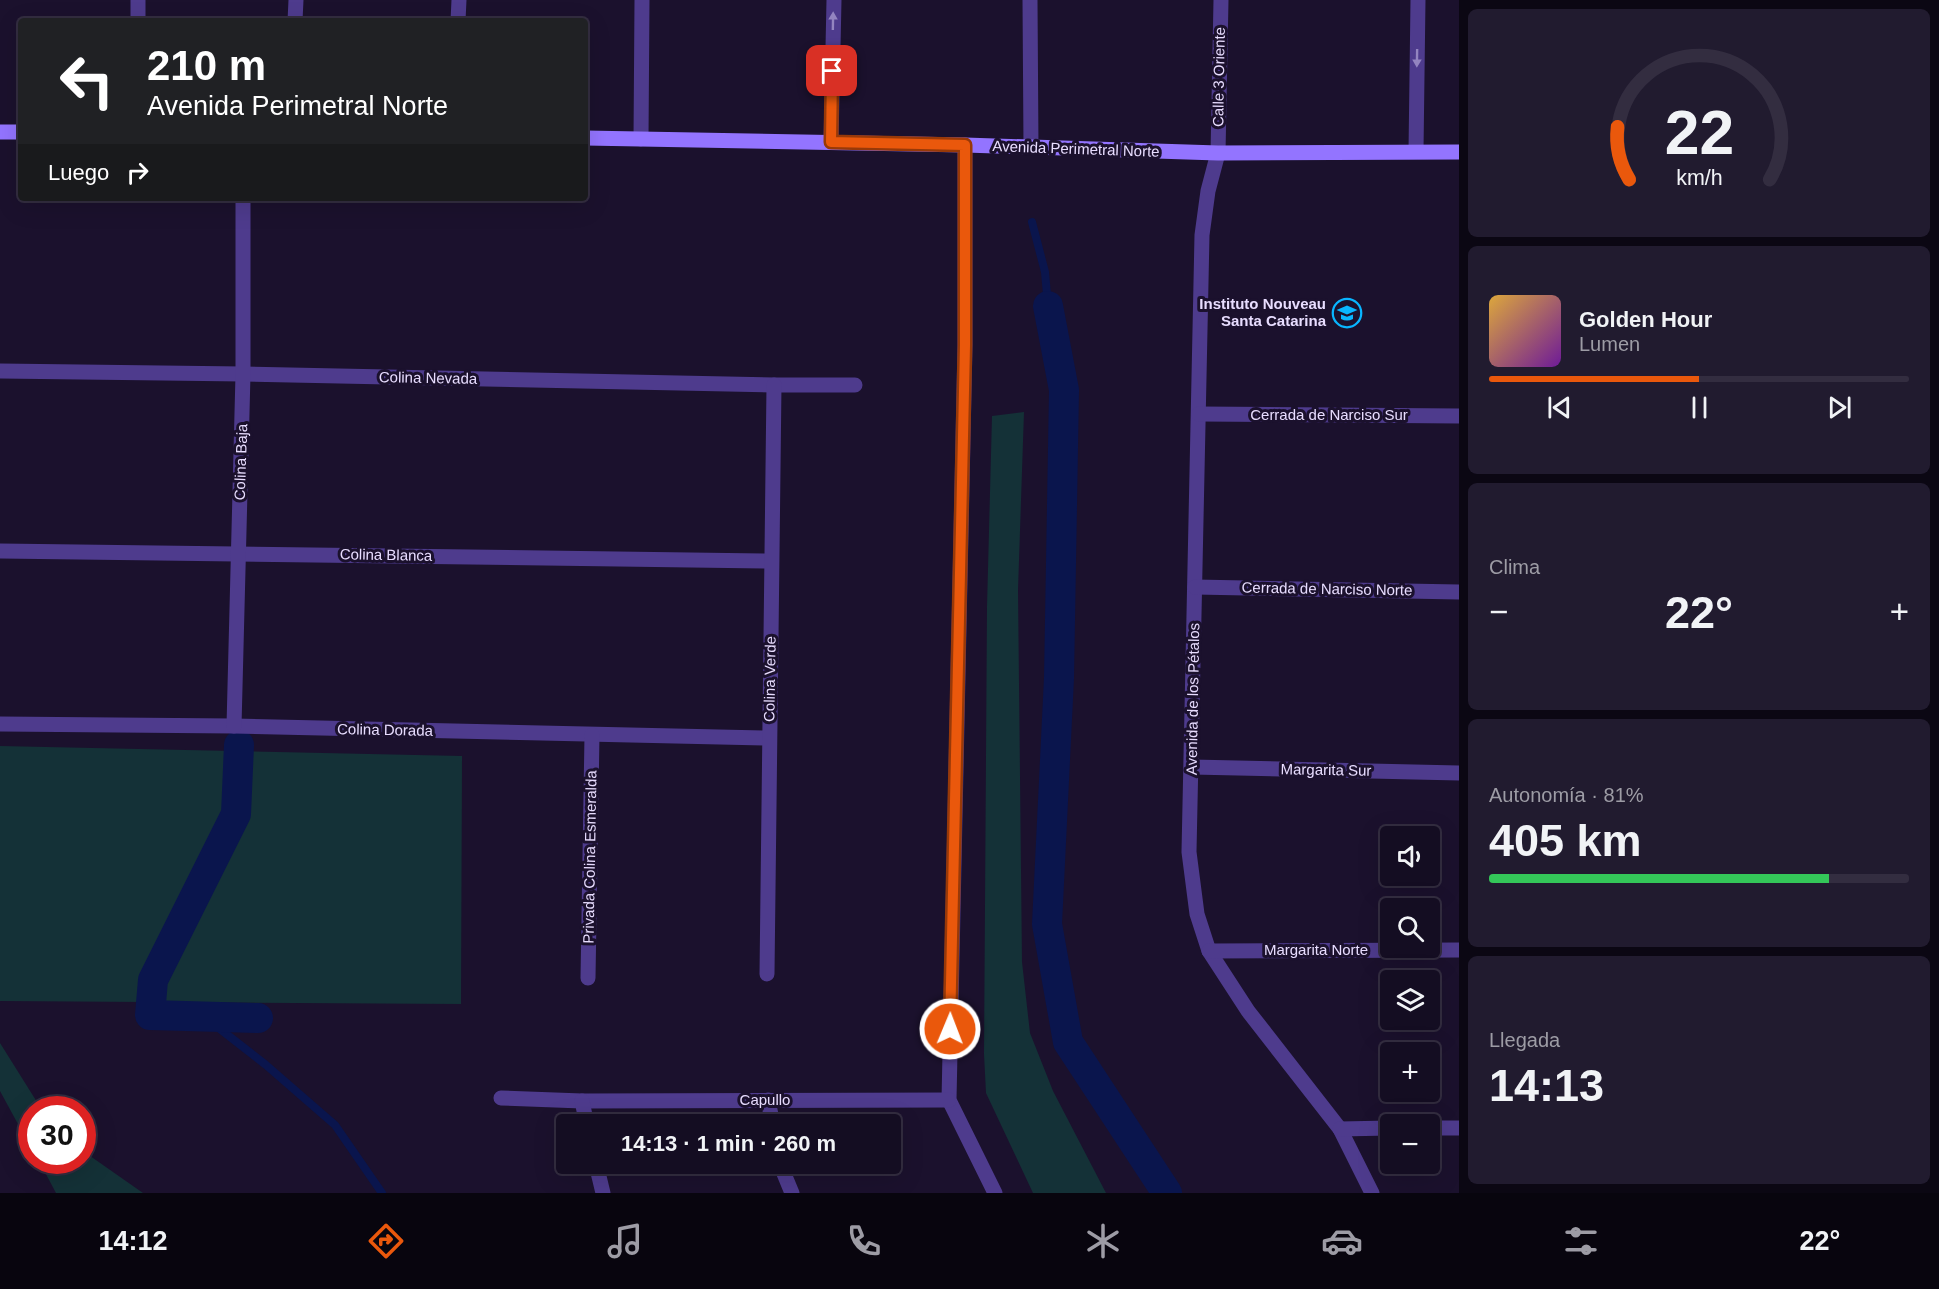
<!DOCTYPE html>
<html lang="es">
<head>
<meta charset="utf-8">
<style>
  body { margin:0; font-family:Arial,sans-serif; background:#211b2f; color:#f1f3f6; height:100vh; display:flex; flex-direction:column; font-size:22px; white-space:nowrap }
  * { box-sizing:border-box; margin:0 }
  p { font-size:20px; color:#9d9ca5 }
  .icon { flex:none; width:33px; height:33px; fill:none; stroke:currentColor; stroke-width:2; stroke-linecap:round; stroke-linejoin:round }
  .map { position:relative; flex:1; overflow:hidden }
  .panel { display:flex; flex-direction:column; gap:9px; padding:9px; background:#0b0713; width:480px }
  .panel>* { flex:none }
  .banner { position:absolute; left:18px; top:18px; width:570px; height:183px; border-radius:6px; box-shadow:0 6px 24px #0002,0 0 0 2px #332d40; background:#202124; color:#fff; overflow:hidden }
  .controls { position:absolute; left:1380px; top:826px; display:grid; gap:12px }
  .controls a { display:grid; place-items:center; width:60px; height:60px; border-radius:6px; background:#140d22; box-shadow:0 6px 24px #0002,0 0 0 2px #332d40; font-size:30px }
  .speed { position:absolute; left:18px; top:1096px; display:flex; gap:12px; font-size:30px; font-weight:700; text-align:center }
  .speed>* { display:grid; place-content:center; width:78px; height:78px; border-radius:50%; background:#140d22; box-shadow:0 6px 24px #0002,0 0 0 2px #332d40; line-height:1 }
  .speed .limit { border:9px solid #d22; background:#fff; color:#111 }
  .pin { position:absolute; display:grid; place-items:center; width:51px; height:51px; color:#fff; margin:-26px; border-radius:12px; box-shadow:0 3px 9px #0006 }
  .me { position:absolute; width:66px; margin:-33px; rotate:1deg; stroke-linejoin:round; filter:drop-shadow(0 0 4px #0008) }
  .turn { display:flex; align-items:center; gap:21px; height:126px; padding:0 30px; font-size:27px }
  .turn .icon { width:78px; height:78px; stroke-width:2.5 }
  .turn b { display:block; font-size:42px; line-height:51px }
  .then { display:flex; align-items:center; height:57px; padding:0 30px; background:#0003; gap:12px; font-size:22px }
  .big { font-size:45px; font-weight:700; line-height:1.1 }
  .panel .tile { flex:1; display:flex; flex-direction:column; justify-content:center; gap:9px; min-width:0; padding:0 21px; border-radius:9px; background:#211b2f }
  .panel .dial { align-items:center; gap:0 }
  .dial svg { height:156px; overflow:visible; fill:none; stroke:#332d40; stroke-width:7; stroke-linecap:round; text-anchor:middle }
  .dial text { fill:#f1f3f6; stroke:none }
  .song { display:flex; align-items:center; gap:18px }
  .cover { width:72px; height:72px; border-radius:9px; background:linear-gradient(135deg,hsl(40 70% 55%),hsl(280 70% 35%)) }
  .played { height:6px; border-radius:3px; background:linear-gradient(90deg,#ea580c 50%,#332d40 50%) }
  .keys { display:flex; justify-content:space-around; direction:ltr }
  .heat { display:flex; justify-content:space-between; align-items:center; font-size:33px; direction:ltr }
  .charge { height:9px; border-radius:4px; background:linear-gradient(90deg,#34c759 81%,#332d40 0) }
  .trip { position:absolute; left:556px; top:1114px; width:345px; height:60px; border-radius:6px; background:#140d22; box-shadow:0 6px 24px #0002,0 0 0 2px #332d40; font-weight:700; line-height:60px; text-align:center }
  .dock { display:flex; height:96px; justify-content:space-around; align-items:center; background:#08050e; color:#9d9ca5 }
  .dock .icon { width:42px; height:42px }
  .dock .current { color:#ea580c }
  .dock b { font-size:27px; color:#f1f3f6 }
  main { display:flex; flex:1; min-height:0 }
  .map>svg:first-child { display:block }
  .green { fill:#143137 }
  .lines { fill:none; stroke-linecap:round; stroke-linejoin:round }
  .stream { stroke:#0a154d; stroke-width:8 }
  .canal { stroke:#0a154d; stroke-width:30 }
  .street { stroke:#4e3b8d; stroke-width:15 }
  .secondary { stroke:#9374ff; stroke-width:15 }
  .oneway { fill:#9384c0 }
  .route-casing { stroke:#983908; stroke-width:15 }
  .route { stroke:#ea580c; stroke-width:10 }
  .labels { text-anchor:middle; stroke-width:6; stroke-linejoin:round; paint-order:stroke }
  .street-label { font-size:15px; fill:#e8ddff; stroke:#1b112d }
  .poi-label { font-size:15px; font-weight:bold; fill:#e8ddff; stroke:#1b112d; text-anchor:end }
</style>
</head>
<body>
<main>
<div class="map">
<svg width="1459" height="1193" viewBox="0 0 1459 1193">
  <rect width="100%" height="100%" fill="#1b112d"/>
  <g class="green">
    <polygon points="1024,412 1018,590 1022,962 1030,1033 1053,1091 1106,1193 1033,1193 986,1093 984,1054 987,607 992,416"/>
    <polygon points="0,746 462,756 461,1004 0,1001"/>
    <polygon points="0,1043 42,1110 32,1110 31,1148 0,1091"/>
    <polygon points="83,1151 143,1193 56,1193 39,1161 82,1161"/>
  </g>
  <g class="lines">
    <g class="stream">
      <polyline points="1032,222 1045,272 1048,306"/>
      <polyline points="211,1022 266,1065 335,1125 382,1193"/>
    </g>
    <g class="canal">
      <polyline points="1048,306 1064,390 1059,678 1047,924 1068,1042 1167,1193"/>
      <polyline points="239,745 236,814 153,980 150,1015 258,1018"/>
    </g>
    <g class="street">
      <polyline points="1030,0 1031,147"/>
      <polyline points="1221,0 1218,153 1208,191 1202,235 1189,852 1197,914 1209,951 1248,1011 1340,1129 1372,1193"/>
      <polyline points="138,21 138,0"/>
      <polyline points="295,21 296,0"/>
      <polyline points="458,21 459,0"/>
      <polyline points="641,139 642,0"/>
      <polyline points="831,142 834,0"/>
      <polyline points="965,145 965,345 949,1100 995,1193"/>
      <polyline points="1416,151 1418,0"/>
      <polyline points="0,371 243,374 774,385 855,385"/>
      <polyline points="1199,414 1459,416"/>
      <polyline points="0,551 771,561"/>
      <polyline points="1195,587 1459,592"/>
      <polyline points="0,724 234,726 769,738"/>
      <polyline points="234,726 243,374 243,198"/>
      <polyline points="1192,767 1459,773"/>
      <polyline points="1209,951 1459,950"/>
      <polyline points="767,974 774,385"/>
      <polyline points="588,978 592,735"/>
      <polyline points="501,1098 582,1101 949,1100"/>
      <polyline points="768,1100 773,1125"/>
      <polyline points="582,1101 587,1125"/>
      <polyline points="1430,1128 1459,1128"/>
      <polyline points="1340,1129 1390,1128"/>
      <polyline points="596,1164 603,1193"/>
      <polyline points="780,1164 792,1193"/>
    </g>
    <g class="secondary">
      <polyline points="0,132 21,132"/>
      <polyline points="585,138 965,145 1218,153 1459,152"/>
    </g>
  </g>
  <defs><path id="oneway-solid" d="M-6-.8H1V-3.2L6.5 0L1 3.2V.8H-6Z" transform="scale(1.5)"/></defs>
  <g class="oneway">
    <use href="#oneway-solid" transform="translate(833 21) rotate(-89)"/>
    <use href="#oneway-solid" transform="translate(1417 58) rotate(91)"/>
  </g>
  <g class="lines">
    <g class="route-casing">
      <polyline id="route" points="832,71 831,142 965,145 965,345 950,1029"/>
    </g>
    <use href="#route" class="route"/>
  </g>
  <defs>
    <g id="school-ring" transform="scale(1.5)"><circle r="9.5" fill="#1b112d" stroke="#09b5ff" stroke-width="1.5"/><path d="M0-5L7-2L0 1L-7-2ZM-4 1L0 2.5L4 1V4Q0 6-4 4Z" fill="#09b5ff"/></g>
  </defs>
  <g fill-rule="evenodd">
    <use href="#school-ring" x="1347" y="313"/>
  </g>
  <g class="labels">
    <g class="street-label">
      <text transform="translate(1219 77) rotate(-89)" y="5">Calle 3 Oriente</text>
      <text transform="translate(1076 149) rotate(2)" y="5">Avenida Perimetral Norte</text>
      <text transform="translate(428 378) rotate(1)" y="5">Colina Nevada</text>
      <text x="1329" y="420">Cerrada de Narciso Sur</text>
      <text transform="translate(241 462) rotate(-88)" y="5">Colina Baja</text>
      <text transform="translate(386 555) rotate(1)" y="5">Colina Blanca</text>
      <text transform="translate(1327 589) rotate(1)" y="5">Cerrada de Narciso Norte</text>
      <text transform="translate(770 679) rotate(-89)" y="5">Colina Verde</text>
      <text transform="translate(1193 699) rotate(-89)" y="5">Avenida de los Pétalos</text>
      <text transform="translate(385 730) rotate(1)" y="5">Colina Dorada</text>
      <text transform="translate(1326 770) rotate(1)" y="5">Margarita Sur</text>
      <text transform="translate(590 857) rotate(-89)" y="5">Privada Colina Esmeralda</text>
      <text x="1316" y="955">Margarita Norte</text>
      <text x="765" y="1105">Capullo</text>
    </g>
    <g class="poi-label">
      <text x="1326" y="309">Instituto Nouveau<tspan x="1326" dy="17">Santa Catarina</tspan></text>
    </g>
  </g>
</svg>
<div class="controls">
<a><svg class="icon" aria-label="sound" viewBox="0 0 24 24"><path d="M4 9h4l5-4v14l-5-4H4zM17 9q2 3 0 6"/></svg></a>
<a><svg class="icon" aria-label="search" viewBox="0 0 24 24"><circle cx="10" cy="10" r="6"/><path d="M15 15l6 6"/></svg></a>
<a><svg class="icon" aria-label="layers" viewBox="0 0 24 24"><path d="M12 4l9 5-9 5-9-5zM3 14l9 5 9-5"/></svg></a>
<a>+</a>
<a>−</a>
</div>
<div class="speed"><div class="limit">30</div></div>
<div class="pin" style="left:832px;top:71px;background:#d93025"><svg class="icon" aria-label="arrive" viewBox="0 0 24 24"><path d="M6 21V4h12l-3 4 3 4H6"/></svg></div>
<svg class="me" style="left:950px;top:1029px" viewBox="-20 -20 40 40"><circle r="17" fill="#ea580c" stroke="#fff" stroke-width="3"/><path d="M0-11L8 9 0 5-8 9z" fill="#fff"/></svg>
<div class="trip">14:13 · 1 min · 260 m</div>
<div class="banner">
<div class="turn"><svg class="icon" aria-label="left" viewBox="0 0 24 24"><path d="M17 20v-9H6M10 6l-5 5 5 5"/></svg><div><b>210 m</b>Avenida Perimetral Norte</div></div>
<div class="then">Luego<svg class="icon" aria-label="right" viewBox="0 0 24 24"><path d="M7 20v-9h11M14 6l5 5-5 5"/></svg></div>
</div>
</div>
<section class="panel">
<div class="tile dial"><svg viewBox="0 0 100 80">
<path d="M14 69A42 42 0 1 1 86 69"/>
<path d="M14 69A42 42 0 0 1 8 42" stroke="#ea580c"/>
<text x="50" y="56" font-size="32" font-weight="700">22</text>
<text x="50" y="72" font-size="11">km/h</text>
</svg></div>
<div class="tile">
<div class="song"><i class="cover"></i><div><b>Golden Hour</b><p>Lumen</p></div></div>
<div class="played"></div>
<div class="keys"><svg class="icon" aria-label="previous" viewBox="0 0 24 24"><path d="M18 5L8 12l10 7zM5 5v14"/></svg><svg class="icon" aria-label="pause" viewBox="0 0 24 24"><path d="M8 5v14M16 5v14"/></svg><svg class="icon" aria-label="next" viewBox="0 0 24 24"><path d="M6 5l10 7-10 7zM19 5v14"/></svg></div>
</div>
<div class="tile"><p>Clima</p>
<div class="heat"><a>−</a><b class="big">22°</b><a>+</a></div>
</div>
<div class="tile"><p>Autonomía · 81%</p><b class="big">405 km</b><div class="charge"></div></div>
<div class="tile"><p>Llegada</p><b class="big">14:13</b></div>
</section>
</main>
<nav class="dock">
<b>14:12</b>
<svg class="icon current" aria-label="directions" viewBox="0 0 24 24"><path d="M12 3l9 9-9 9-9-9zM9 14v-3h6M13 9l2 2-2 2"/></svg>
<svg class="icon" aria-label="music" viewBox="0 0 24 24"><path d="M9 18V5l10-2v13"/><circle cx="6" cy="18" r="3"/><circle cx="16" cy="16" r="3"/></svg>
<svg class="icon" aria-label="phone" viewBox="0 0 24 24"><path d="M5 4h4l2 5-3 2q2 4 5 5l2-3 5 2v4C11 20 4 13 5 4z"/></svg>
<svg class="icon" aria-label="climate" viewBox="0 0 24 24"><path d="M12 3v18M4 7l16 10M4 17L20 7"/></svg>
<svg class="icon" aria-label="car" viewBox="0 0 24 24"><path d="M5 17H2v-5l4-1 3-4h7l3 4 3 1v5h-3M9 17h6M6 11h13"/><circle cx="7" cy="17" r="2"/><circle cx="17" cy="17" r="2"/></svg>
<svg class="icon" aria-label="filters" viewBox="0 0 24 24"><path d="M4 7h16M4 17h16"/><circle cx="9" cy="7" r="2"/><circle cx="15" cy="17" r="2"/></svg>
<b>22°</b>
</nav>
</body>
</html>
